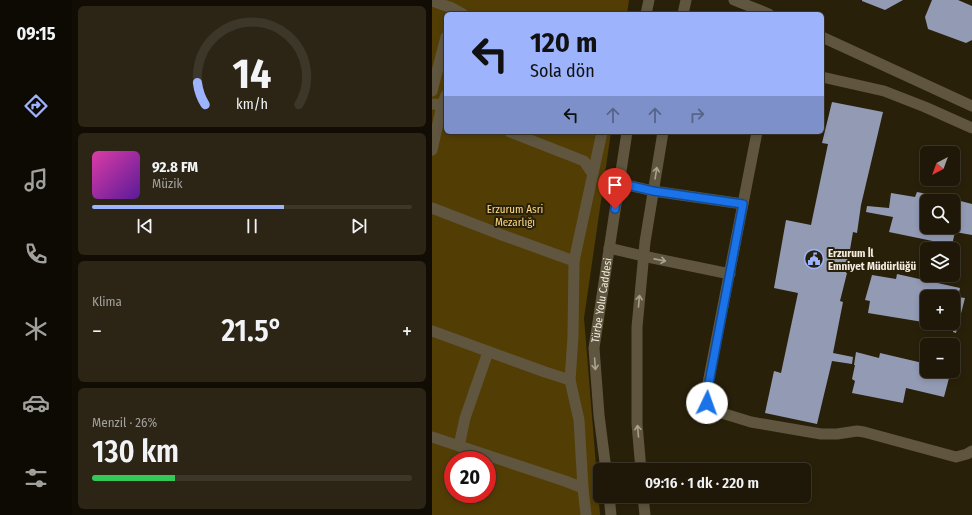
<!DOCTYPE html>
<html lang="tr">
<head>
<meta charset="utf-8">
<style>
  body { margin:0; font-family:"Fira Sans Condensed",sans-serif; background:#2c2516; color:#f1f3f6; height:100vh; display:flex; flex-direction:column; font-size:15px; white-space:nowrap }
  * { box-sizing:border-box; margin:0 }
  p { font-size:13px; color:#a1a09c }
  .icon { flex:none; width:22px; height:22px; fill:none; stroke:currentColor; stroke-width:2; stroke-linecap:round; stroke-linejoin:round }
  .map { position:relative; flex:1; overflow:hidden }
  .drawer { display:flex; flex-direction:column; gap:6px; padding:6px; background:#110d04; width:360px }
  .drawer>* { flex:none }
  .top-card { position:absolute; left:12px; top:12px; width:380px; height:122px; border-radius:6px; box-shadow:0 2px 6px #0003,0 0 0 1px #3c3729; background:#9db4fd; color:#111; overflow:hidden }
  .needle { width:26px; rotate:221deg }
  .tools { position:absolute; left:488px; top:146px; display:grid; gap:8px }
  .tools a { display:grid; place-items:center; width:40px; height:40px; border-radius:6px; background:#1f1808; box-shadow:0 2px 6px #0003,0 0 0 1px #3c3729; font-size:20px }
  .speed { position:absolute; left:12px; top:451px; display:flex; gap:8px; font-size:20px; font-weight:700; text-align:center }
  .speed>* { display:grid; place-content:center; width:52px; height:52px; border-radius:50%; background:#1f1808; box-shadow:0 2px 6px #0003,0 0 0 1px #3c3729; line-height:1 }
  .speed .limit { border:6px solid #d22; background:#fff; color:#111 }
  .pin { position:absolute; display:grid; place-items:center; width:34px; height:34px; color:#fff; margin:-41px -17px; border-radius:50% 50% 50% 0; rotate:-45deg; box-shadow:0 0 4px #0007 }
  .pin .icon { rotate:45deg }
  .me { position:absolute; width:44px; margin:-22px; rotate:3deg; stroke-linejoin:round; filter:drop-shadow(0 0 3px #0008) }
  .turn { display:flex; align-items:center; gap:14px; height:84px; padding:0 20px; font-size:18px }
  .turn .icon { width:52px; height:52px; stroke-width:2.5 }
  .turn b { display:block; font-size:28px; line-height:34px }
  .lanes { display:flex; align-items:center; height:38px; padding:0 20px; background:#0003; justify-content:center; gap:20px; direction:ltr }
  .lanes .off { opacity:.35 }
  .big { font-size:30px; font-weight:600; line-height:1.1 }
  .drawer .card { flex:1; display:flex; flex-direction:column; justify-content:center; gap:6px; min-width:0; padding:0 14px; border-radius:6px; background:#2c2516 }
  .drawer .dial { align-items:center; gap:0 }
  .dial svg { height:104px; overflow:visible; fill:none; stroke:#3c3729; stroke-width:7; stroke-linecap:round; text-anchor:middle }
  .dial text { fill:#f1f3f6; stroke:none }
  .song { display:flex; align-items:center; gap:12px }
  .cover { width:48px; height:48px; border-radius:6px; background:linear-gradient(135deg,hsl(320 70% 55%),hsl(270 70% 35%)) }
  .played { height:4px; border-radius:2px; background:linear-gradient(90deg,#9db4fd 60%,#3c3729 60%) }
  .keys { display:flex; justify-content:space-around; direction:ltr }
  .heat { display:flex; justify-content:space-between; align-items:center; font-size:22px; direction:ltr }
  .charge { height:6px; border-radius:3px; background:linear-gradient(90deg,#34c759 26%,#3c3729 0) }
  .trip { position:absolute; left:161px; top:463px; width:218px; height:40px; border-radius:6px; background:#1f1808; box-shadow:0 2px 6px #0003,0 0 0 1px #3c3729; font-weight:600; line-height:40px; text-align:center }
  main { display:flex; flex:1; min-height:0 }
  .tab-bar { display:flex; flex-direction:column; width:72px; justify-content:space-around; align-items:center; background:#0c0a03; color:#a1a09c }
  .tab-bar .icon { width:28px; height:28px }
  .tab-bar .current { color:#9db4fd }
  .tab-bar b { font-size:18px; color:#f1f3f6 }
  .map>svg:first-child { display:block }
  .green { fill:#523e05; fill-rule:evenodd }
  .building { fill:#939bb4 }
  .lines { fill:none; stroke-linecap:round; stroke-linejoin:round }
  .minor { stroke:#60563f; stroke-width:11 }
  .oneway { stroke:#aaa290 }
  .route-casing { stroke:#114b97; stroke-width:10 }
  .route { stroke:#1a73e8; stroke-width:7 }
  .labels { text-anchor:middle; stroke-width:4; stroke-linejoin:round; paint-order:stroke }
  .park-label { font-size:11px; fill:#ffda85; stroke:#29200a }
  .poi-label { font-size:11px; font-weight:bold; fill:#f3ede0; stroke:#29200a; text-anchor:start }
  .street-label { font-size:11px; fill:#f3ede0; stroke:#29200a }
</style>
</head>
<body>
<main>
<nav class="tab-bar">
<b>09:15</b>
<svg class="icon current" aria-label="directions" viewBox="0 0 24 24"><path d="M12 3l9 9-9 9-9-9zM9 14v-3h6M13 9l2 2-2 2"/></svg>
<svg class="icon" aria-label="music" viewBox="0 0 24 24"><path d="M9 18V5l10-2v13"/><circle cx="6" cy="18" r="3"/><circle cx="16" cy="16" r="3"/></svg>
<svg class="icon" aria-label="phone" viewBox="0 0 24 24"><path d="M5 4h4l2 5-3 2q2 4 5 5l2-3 5 2v4C11 20 4 13 5 4z"/></svg>
<svg class="icon" aria-label="climate" viewBox="0 0 24 24"><path d="M12 3v18M4 7l16 10M4 17L20 7"/></svg>
<svg class="icon" aria-label="car" viewBox="0 0 24 24"><path d="M5 17H2v-5l4-1 3-4h7l3 4 3 1v5h-3M9 17h6M6 11h13"/><circle cx="7" cy="17" r="2"/><circle cx="17" cy="17" r="2"/></svg>
<svg class="icon" aria-label="filters" viewBox="0 0 24 24"><path d="M4 7h16M4 17h16"/><circle cx="9" cy="7" r="2"/><circle cx="15" cy="17" r="2"/></svg>
</nav>
<section class="drawer">
<div class="card dial"><svg viewBox="0 0 100 80">
<path d="M14 69A42 42 0 1 1 86 69"/>
<path d="M14 69A42 42 0 0 1 8 52" stroke="#9db4fd"/>
<text x="50" y="56" font-size="32" font-weight="700">14</text>
<text x="50" y="72" font-size="11">km/h</text>
</svg></div>
<div class="card">
<div class="song"><i class="cover"></i><div><b>92.8 FM</b><p>Müzik</p></div></div>
<div class="played"></div>
<div class="keys"><svg class="icon" aria-label="previous" viewBox="0 0 24 24"><path d="M18 5L8 12l10 7zM5 5v14"/></svg><svg class="icon" aria-label="pause" viewBox="0 0 24 24"><path d="M8 5v14M16 5v14"/></svg><svg class="icon" aria-label="next" viewBox="0 0 24 24"><path d="M6 5l10 7-10 7zM19 5v14"/></svg></div>
</div>
<div class="card"><p>Klima</p>
<div class="heat"><a>−</a><b class="big">21.5°</b><a>+</a></div>
</div>
<div class="card"><p>Menzil · 26%</p><b class="big">130 km</b><div class="charge"></div></div>
</section>
<div class="map">
<svg width="540" height="515" viewBox="0 0 540 515">
  <rect width="100%" height="100%" fill="#29200a"/>
  <path class="green" d="M0 0H197L195 14H14V132H179L152 318 168 515H0ZM21 460H55V494H21Z"/>
  <g class="building">
    <polygon points="430,0 471,0 453,10 430,1"/>
    <polygon points="500,0 526,0 540,6 540,40 534,43 496,29 493,17"/>
    <polygon points="400,102 451,112 429,205 425,233 421,232 414,273 415,273 408,301 411,302 401,353 421,357 420,364 400,361 385,424 333,413 342,371 349,373 366,293 342,288 354,220 379,225 396,144 390,143"/>
    <polygon points="485,192 495,194 495,227 521,227 521,199 540,204 540,235 523,232 520,245 457,232 461,217 434,212 435,206 457,208 459,193 483,197"/>
    <polygon points="465,274 528,288 526,297 533,298 524,333 521,332 521,297 495,297 495,310 494,310 491,322 436,313 438,301 433,300 440,275 464,279"/>
    <polygon points="424,352 447,358 448,353 495,364 495,371 511,371 509,377 517,378 512,397 474,388 471,403 420,393 423,381 420,379 423,365 422,365"/>
  </g>
  <g class="lines">
    <g class="minor">
      <polyline points="302,0 337,14"/>
      <polyline points="0,1 20,8 31,14"/>
      <polyline points="214,14 217,0"/>
      <polyline points="251,14 254,0"/>
      <polyline points="390,37 540,106"/>
      <polyline points="390,77 452,91 493,107 540,128"/>
      <polyline points="0,91 14,37"/>
      <polyline points="0,104 10,105 14,107"/>
      <polyline points="78,132 152,161 160,173"/>
      <polyline points="325,132 275,388 275,403 280,410 319,422 389,434 405,434 425,431 432,432 524,457 535,454 540,451"/>
      <polyline points="0,150 10,105 14,95"/>
      <polyline points="187,183 221,191 311,204"/>
      <polyline points="0,208 70,235 142,261"/>
      <polyline points="177,248 211,256 298,274"/>
      <polyline points="0,331 113,372 138,380"/>
      <polyline points="0,437 133,481 151,488"/>
      <polyline points="27,446 33,418 56,352"/>
      <path id="s1" d="M174 470 167 415 162 348 195 132"/>
      <polyline points="209,470 205,424 205,327 213,242 231,132"/>
      <polyline points="177,496 179,515"/>
      <polyline points="211,496 213,515"/>
      <polyline points="154,515 151,488 147,420 138,380 141,337 142,261 170,132"/>
    </g>
  </g>
  <defs><path id="oneway-shaft" d="M-6 0H5M1.5-3L5.5 0L1.5 3" fill="none" stroke-width="1.6" stroke-linecap="round" stroke-linejoin="round"/></defs>
  <g class="oneway">
    <use href="#oneway-shaft" transform="translate(224 173) rotate(-81)"/>
    <use href="#oneway-shaft" transform="translate(228 260) rotate(11)"/>
    <use href="#oneway-shaft" transform="translate(207 301) rotate(-85)"/>
    <use href="#oneway-shaft" transform="translate(163 364) rotate(86)"/>
    <use href="#oneway-shaft" transform="translate(206 431) rotate(-95)"/>
  </g>
  <g class="lines">
    <g class="route-casing">
      <polyline id="route" points="183,209 187,183 221,191 311,204 276,388 275,403"/>
    </g>
    <use href="#route" class="route"/>
  </g>
  <defs>
    <g id="civic-ring" transform="scale(1)"><circle r="9.5" fill="#29200a" stroke="#9db4fd" stroke-width="1.5"/><path d="M-.6-6.5H3V-4.5H.6V-3L4-1V1h2V6H-6V1h2V-1L-.6-3ZM-1.2 2.5V6h2.4V2.5Z" fill="#9db4fd"/></g>
  </defs>
  <g fill-rule="evenodd">
    <use href="#civic-ring" x="382" y="259"/>
  </g>
  <g class="labels">
    <g class="park-label">
      <text x="83" y="213">Erzurum Asri<tspan x="83" dy="13">Mezarlığı</tspan></text>
    </g>
    <g class="poi-label">
      <text x="396" y="257">Erzurum İl<tspan x="396" dy="13">Emniyet Müdürlüğü</tspan></text>
    </g>
    <g class="street-label">
      <text dy="4" stroke="none"><textPath href="#s1" startOffset="171">Türbe Yolu Caddesi</textPath></text>
    </g>
  </g>
</svg>
<div class="tools">
<a><svg class="needle" viewBox="-14 -14 28 28"><path d="M0-13l5 13h-10z" fill="#e53935"/><path d="M0 13l5-13h-10z" fill="#a1a09c"/></svg></a>
<a><svg class="icon" aria-label="search" viewBox="0 0 24 24"><circle cx="10" cy="10" r="6"/><path d="M15 15l6 6"/></svg></a>
<a><svg class="icon" aria-label="layers" viewBox="0 0 24 24"><path d="M12 4l9 5-9 5-9-5zM3 14l9 5 9-5"/></svg></a>
<a>+</a>
<a>−</a>
</div>
<div class="speed"><div class="limit">20</div></div>
<div class="pin" style="left:183px;top:209px;background:#d93025"><svg class="icon" aria-label="arrive" viewBox="0 0 24 24"><path d="M6 21V4h12l-3 4 3 4H6"/></svg></div>
<svg class="me" style="left:275px;top:403px" viewBox="-20 -20 40 40"><circle r="19" fill="#fff"/><path d="M0-13L10 11 0 6-10 11z" fill="#1a73e8"/></svg>
<div class="trip">09:16 · 1 dk · 220 m</div>
<div class="top-card">
<div class="turn"><svg class="icon" aria-label="left" viewBox="0 0 24 24"><path d="M17 20v-9H6M10 6l-5 5 5 5"/></svg><div><b>120 m</b>Sola dön</div></div>
<div class="lanes"><svg class="icon" aria-label="left" viewBox="0 0 24 24"><path d="M17 20v-9H6M10 6l-5 5 5 5"/></svg><svg class="icon off" aria-label="ahead" viewBox="0 0 24 24"><path d="M12 20V5M6 11l6-6 6 6"/></svg><svg class="icon off" aria-label="ahead" viewBox="0 0 24 24"><path d="M12 20V5M6 11l6-6 6 6"/></svg><svg class="icon off" aria-label="right" viewBox="0 0 24 24"><path d="M7 20v-9h11M14 6l5 5-5 5"/></svg></div>
</div>
</div>
</main>
</body>
</html>
